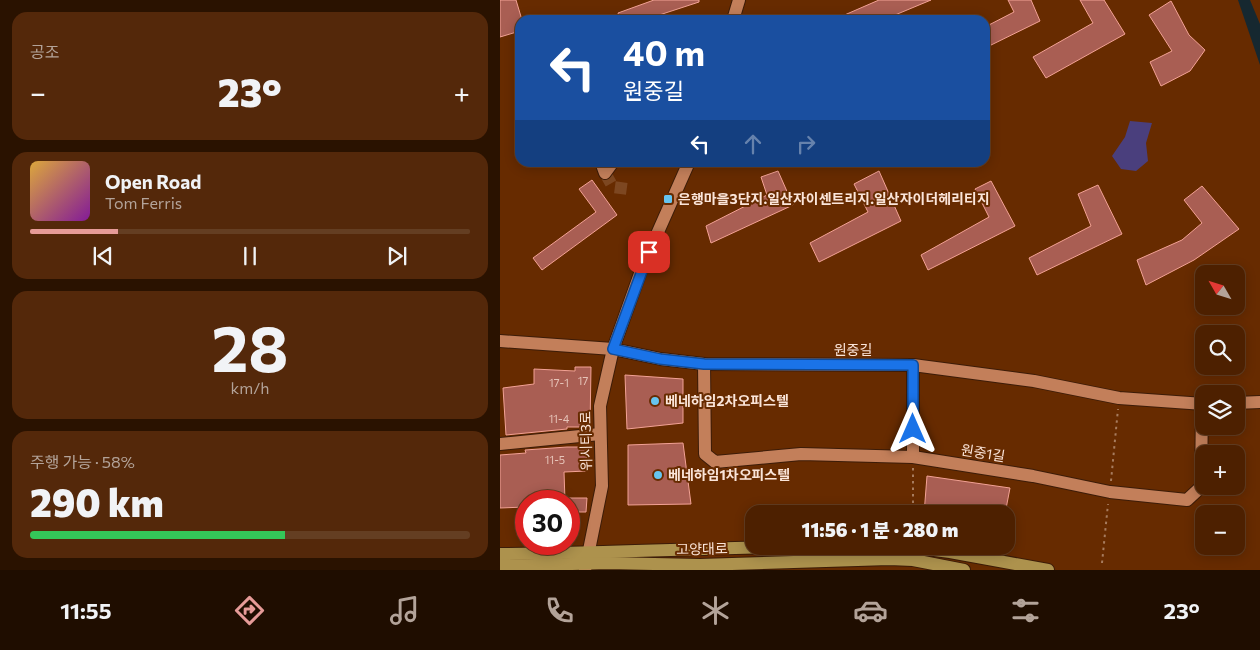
<!DOCTYPE html>
<html lang="ko">
<head>
<meta charset="utf-8">
<style>
  body { margin:0; font-family:Commissioner,"Noto Sans KR",sans-serif; background:#54280a; color:#f1f3f6; height:100vh; display:flex; flex-direction:column; font-size:19px; white-space:nowrap }
  * { box-sizing:border-box; margin:0 }
  p { font-size:16px; color:#b3a399 }
  .icon { flex:none; width:28px; height:28px; fill:none; stroke:currentColor; stroke-width:2; stroke-linecap:round; stroke-linejoin:round }
  .map { position:relative; flex:1; overflow:hidden }
  .details { display:flex; flex-direction:column; gap:12px; padding:12px; background:#2a1200; width:500px }
  .details>* { flex:none }
  .banner { position:absolute; left:15px; top:15px; width:475px; height:152px; border-radius:15px; box-shadow:0 2px 12px #0003,0 0 0 1px #643e22; background:#1a4fa0; color:#fff; overflow:hidden }
  .needle { width:32px; rotate:309deg }
  .buttons { position:absolute; left:695px; top:265px; display:grid; gap:10px }
  .buttons a { display:grid; place-items:center; width:50px; height:50px; border-radius:10px; background:#4d2000; box-shadow:0 2px 12px #0003,0 0 0 1px #643e22; font-size:25px }
  .speed { position:absolute; left:15px; top:490px; display:flex; gap:10px; font-size:25px; font-weight:700; text-align:center }
  .speed>* { display:grid; place-content:center; width:65px; height:65px; border-radius:50%; background:#4d2000; box-shadow:0 2px 12px #0003,0 0 0 1px #643e22; line-height:1 }
  .speed .limit { border:8px solid #d22; background:#fff; color:#111 }
  .pin { position:absolute; display:grid; place-items:center; width:42px; height:42px; color:#fff; margin:-21px; border-radius:10px; box-shadow:0 2px 8px #0006 }
  .me { position:absolute; width:55px; margin:-28px; rotate:0deg; stroke-linejoin:round; filter:drop-shadow(0 0 4px #0008) }
  .turn { display:flex; align-items:center; gap:18px; height:105px; padding:0 25px; font-size:22px }
  .turn .icon { width:65px; height:65px; stroke-width:2.5 }
  .turn b { display:block; font-size:35px; line-height:42px }
  .lanes { display:flex; align-items:center; height:48px; padding:0 25px; background:#0003; justify-content:center; gap:25px; direction:ltr }
  .lanes .off { opacity:.35 }
  .big { font-size:38px; font-weight:800; line-height:1.1 }
  .details .card { flex:1; display:flex; flex-direction:column; justify-content:center; gap:8px; min-width:0; padding:0 18px; border-radius:15px; background:#54280a }
  .details .dial { align-items:center; gap:0 }
  .dial b { font-size:65px; line-height:1 }
  .song { display:flex; align-items:center; gap:15px }
  .cover { width:60px; height:60px; border-radius:8px; background:linear-gradient(135deg,hsl(40 70% 55%),hsl(290 70% 35%)) }
  .played { height:5px; border-radius:2px; background:linear-gradient(90deg,#e69b98 20%,#643e22 20%) }
  .keys { display:flex; justify-content:space-around; direction:ltr }
  .heat { display:flex; justify-content:space-between; align-items:center; font-size:28px; direction:ltr }
  .charge { height:8px; border-radius:4px; background:linear-gradient(90deg,#34c759 58%,#643e22 0) }
  .trip { position:absolute; left:245px; top:505px; width:270px; height:50px; border-radius:15px; background:#4d2000; box-shadow:0 2px 12px #0003,0 0 0 1px #643e22; font-weight:800; line-height:50px; text-align:center }
  .menu { display:flex; height:80px; justify-content:space-around; align-items:center; background:#1f0d00; color:#b3a399 }
  .menu .icon { width:35px; height:35px }
  .menu .on { color:#e69b98 }
  .menu b { font-size:22px; color:#f1f3f6 }
  main { display:flex; flex:1; min-height:0 }
  .map>svg:first-child { display:block }
  .green { fill:#4a3f7d }
  .water { fill:#162830 }
  .building { fill:#a95e53; stroke:#f3a295 }
  .lines { fill:none; stroke-linecap:round; stroke-linejoin:round }
  .minor-tunnel { stroke:#7d4721; stroke-width:12; stroke-dasharray:12 6; stroke-linecap:butt }
  .minor-casing { stroke:#3c1c08; stroke-width:14 }
  .major-casing { stroke:#3c1c08; stroke-width:14 }
  .path { stroke:#a77c5e; stroke-width:2; stroke-dasharray:2.5 4; stroke-linecap:butt }
  .minor { stroke:#c37f5a; stroke-width:12 }
  .major { stroke:#ad924d; stroke-width:12 }
  .route-casing { stroke:#114b97; stroke-width:12 }
  .route { stroke:#1a73e8; stroke-width:9 }
  .poi-dot { fill:#66c4ef; stroke:#672b00; stroke-width:2 }
  .labels { text-anchor:middle; stroke-width:4; stroke-linejoin:round; paint-order:stroke }
  .number-label { font-size:11px; fill:#e6c3b8 }
  .poi-label { font-size:14px; font-weight:bold; fill:#fbe5d9; stroke:#672b00; text-anchor:start }
  .street-label { font-size:14px; fill:#fbe5d9; stroke:#672b00 }
</style>
</head>
<body>
<main>
<section class="details">
<div class="card"><p>공조</p>
<div class="heat"><a>−</a><b class="big">23°</b><a>+</a></div>
</div>
<div class="card">
<div class="song"><i class="cover"></i><div><b>Open Road</b><p>Tom Ferris</p></div></div>
<div class="played"></div>
<div class="keys"><svg class="icon" aria-label="previous" viewBox="0 0 24 24"><path d="M18 5L8 12l10 7zM5 5v14"/></svg><svg class="icon" aria-label="pause" viewBox="0 0 24 24"><path d="M8 5v14M16 5v14"/></svg><svg class="icon" aria-label="next" viewBox="0 0 24 24"><path d="M6 5l10 7-10 7zM19 5v14"/></svg></div>
</div>
<div class="card dial"><b>28</b><p>km/h</p></div>
<div class="card"><p>주행 가능 · 58%</p><b class="big">290 km</b><div class="charge"></div></div>
</section>
<div class="map">
<svg width="760" height="570" viewBox="0 0 760 570">
  <rect width="100%" height="100%" fill="#672b00"/>
  <polygon class="green" points="630,121 652,123 646,143 648,161 636,171 621,169 612,156 625,137"/>
  <polygon class="water" points="738,0 750,0 760,24 760,65"/>
  <g class="building">
    <polygon points="0,0 16,0 22,20 20,20 20,31 0,37"/>
    <polygon points="154,0 199,0 199,2 144,20 120,20 118,13"/>
    <polygon points="379,0 431,0 383,20 333,20"/>
    <polygon points="508,0 531,0 540,21 485,48 485,27 514,12"/>
    <polygon points="580,0 604,0 625,34 546,78 533,57 593,23"/>
    <polygon points="671,1 689,35 705,50 690,71 661,86 650,62 672,51 649,15"/>
    <polygon points="278,171 293,205 211,243 206,226 267,195 261,177"/>
    <polygon points="379,171 401,221 319,262 310,243 368,212 354,184"/>
    <polygon points="92,180 117,215 42,270 33,258 96,212 79,189"/>
    <polygon points="491,181 515,226 428,270 421,255 489,217 475,189"/>
    <polygon points="598,185 622,234 537,275 529,258 591,226 578,194"/>
    <polygon points="702,186 739,229 694,260 646,285 637,260 682,240 702,223 684,200"/>
    <polygon points="75,367 91,367 90,427 67,427 67,429 6,435 3,388 34,384 34,369 75,371"/>
    <polygon points="125,375 183,379 183,423 127,429"/>
    <polygon points="183,443 191,504 128,505 128,445"/>
    <polygon points="67,447 86,447 87,471 64,472 65,501 26,501 26,507 0,508 0,455 26,453 25,450"/>
    <polygon points="427,476 510,488 505,514 424,514"/>
    <polygon points="69,498 87,498 86,512 69,512"/>
  </g>
  <g class="lines">
    <polyline class="minor-tunnel" points="105,173 113,187 128,189"/>
    <g class="minor-casing">
      <g id="minor">
        <polyline points="233,20 239,0"/>
        <polyline points="101,162 105,173 113,162"/>
        <polyline points="0,341 113,349 161,359 204,364 413,365 534,381 619,398 704,404"/>
        <polyline points="204,364 205,454 215,462 301,454 413,457 533,476 610,492 687,500 701,487 702,404"/>
        <polyline points="736,403 760,402"/>
        <polyline points="0,444 100,434"/>
        <polyline points="413,457 413,365"/>
        <polyline points="85,570 102,486 100,406 113,349 142,268 189,162"/>
      </g>
    </g>
    <g class="major-casing">
      <g id="major">
        <polyline points="403,546 450,552 548,570"/>
        <path d="M0 554C105 553 210 548 315 546"/>
        <polyline points="0,566 108,563 200,565 389,559 413,560 464,570"/>
      </g>
    </g>
    <g class="path">
      <polyline points="413,468 413,514"/>
      <polyline points="611,481 618,409"/>
      <polyline points="602,563 608,504"/>
    </g>
    <use href="#minor" class="minor"/>
    <use href="#major" class="major"/>
  </g>
  <g class="lines">
    <g class="route-casing">
      <polyline id="route" points="149,252 113,349 160,359 204,364 413,365 413,429"/>
    </g>
    <use href="#route" class="route"/>
  </g>
  <g class="poi-dot">
    <rect x="163" y="194" width="10" height="10" rx="2.5"/>
    <circle cx="155" cy="401" r="5"/>
    <circle cx="158" cy="475" r="5"/>
  </g>
  <g class="labels">
    <g class="number-label">
      <text x="83" y="385">17</text>
      <text x="59" y="387">17-1</text>
      <text x="59" y="423">11-4</text>
      <text x="55" y="464">11-5</text>
    </g>
    <g class="poi-label">
      <text x="178" y="204">은행마을3단지.일산자이센트리지.일산자이더헤리티지</text>
      <text x="165" y="406">베네하임2차오피스텔</text>
      <text x="168" y="480">베네하임1차오피스텔</text>
    </g>
    <g class="street-label">
      <text x="353" y="355">원중길</text>
      <text transform="translate(86 441) rotate(-91)" y="5">위시티3로</text>
      <text transform="translate(483 453) rotate(9)" y="5">원중1길</text>
      <text transform="translate(202 549) rotate(-1)" y="5">고양대로</text>
    </g>
  </g>
</svg>
<div class="buttons">
<a><svg class="needle" viewBox="-14 -14 28 28"><path d="M0-13l5 13h-10z" fill="#e53935"/><path d="M0 13l5-13h-10z" fill="#b3a399"/></svg></a>
<a><svg class="icon" aria-label="search" viewBox="0 0 24 24"><circle cx="10" cy="10" r="6"/><path d="M15 15l6 6"/></svg></a>
<a><svg class="icon" aria-label="layers" viewBox="0 0 24 24"><path d="M12 4l9 5-9 5-9-5zM3 14l9 5 9-5"/></svg></a>
<a>+</a>
<a>−</a>
</div>
<div class="speed"><div class="limit">30</div></div>
<div class="pin" style="left:149px;top:252px;background:#d93025"><svg class="icon" aria-label="arrive" viewBox="0 0 24 24"><path d="M6 21V4h12l-3 4 3 4H6"/></svg></div>
<svg class="me" style="left:413px;top:429px" viewBox="-20 -20 40 40"><path d="M0-17L14 15 0 8-14 15z" fill="#1a73e8" stroke="#fff" stroke-width="4"/></svg>
<div class="trip">11:56 · 1 분 · 280 m</div>
<div class="banner">
<div class="turn"><svg class="icon" aria-label="left" viewBox="0 0 24 24"><path d="M17 20v-9H6M10 6l-5 5 5 5"/></svg><div><b>40 m</b>원중길</div></div>
<div class="lanes"><svg class="icon" aria-label="left" viewBox="0 0 24 24"><path d="M17 20v-9H6M10 6l-5 5 5 5"/></svg><svg class="icon off" aria-label="ahead" viewBox="0 0 24 24"><path d="M12 20V5M6 11l6-6 6 6"/></svg><svg class="icon off" aria-label="right" viewBox="0 0 24 24"><path d="M7 20v-9h11M14 6l5 5-5 5"/></svg></div>
</div>
</div>
</main>
<nav class="menu">
<b>11:55</b>
<svg class="icon on" aria-label="directions" viewBox="0 0 24 24"><path d="M12 3l9 9-9 9-9-9zM9 14v-3h6M13 9l2 2-2 2"/></svg>
<svg class="icon" aria-label="music" viewBox="0 0 24 24"><path d="M9 18V5l10-2v13"/><circle cx="6" cy="18" r="3"/><circle cx="16" cy="16" r="3"/></svg>
<svg class="icon" aria-label="phone" viewBox="0 0 24 24"><path d="M5 4h4l2 5-3 2q2 4 5 5l2-3 5 2v4C11 20 4 13 5 4z"/></svg>
<svg class="icon" aria-label="climate" viewBox="0 0 24 24"><path d="M12 3v18M4 7l16 10M4 17L20 7"/></svg>
<svg class="icon" aria-label="car" viewBox="0 0 24 24"><path d="M5 17H2v-5l4-1 3-4h7l3 4 3 1v5h-3M9 17h6M6 11h13"/><circle cx="7" cy="17" r="2"/><circle cx="17" cy="17" r="2"/></svg>
<svg class="icon" aria-label="filters" viewBox="0 0 24 24"><path d="M4 7h16M4 17h16"/><circle cx="9" cy="7" r="2"/><circle cx="15" cy="17" r="2"/></svg>
<b>23°</b>
</nav>
</body>
</html>
